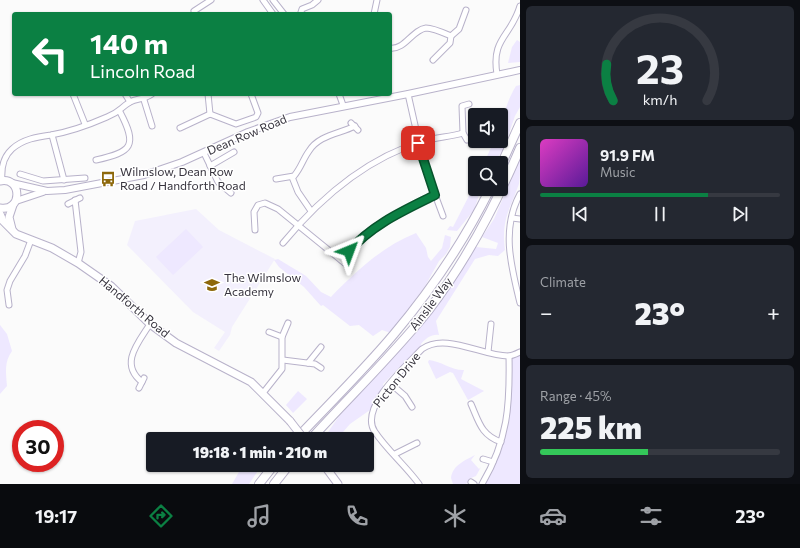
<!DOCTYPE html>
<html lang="en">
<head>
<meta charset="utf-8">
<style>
  body { margin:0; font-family:Commissioner,sans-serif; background:#242831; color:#f1f3f6; height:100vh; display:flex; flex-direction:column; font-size:15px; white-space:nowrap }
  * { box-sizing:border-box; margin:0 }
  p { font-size:13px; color:#9ea1a6 }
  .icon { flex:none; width:22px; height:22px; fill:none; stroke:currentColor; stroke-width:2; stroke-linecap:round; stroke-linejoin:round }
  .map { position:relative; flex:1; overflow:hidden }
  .panel { display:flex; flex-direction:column; gap:6px; padding:6px; background:#0d0f14; width:280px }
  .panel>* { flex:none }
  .hud { position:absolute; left:12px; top:12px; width:380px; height:84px; border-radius:4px; box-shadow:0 1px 3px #0004; background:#0b8043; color:#fff; overflow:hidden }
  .buttons { position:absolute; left:468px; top:108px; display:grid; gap:8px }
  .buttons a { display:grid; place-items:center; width:40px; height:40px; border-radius:4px; background:#171b24; box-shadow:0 1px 3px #0004; font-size:20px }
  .speed { position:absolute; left:12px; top:420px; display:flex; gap:8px; font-size:20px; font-weight:700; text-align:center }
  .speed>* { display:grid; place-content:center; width:52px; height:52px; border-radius:50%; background:#171b24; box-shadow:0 1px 3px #0004; line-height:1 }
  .speed .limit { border:6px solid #d22; background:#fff; color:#111 }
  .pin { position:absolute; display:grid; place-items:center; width:34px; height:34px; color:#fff; margin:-17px; border-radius:8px; box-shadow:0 2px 6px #0006 }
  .me { position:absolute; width:44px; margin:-22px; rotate:44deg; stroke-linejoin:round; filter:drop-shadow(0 0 3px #0008) }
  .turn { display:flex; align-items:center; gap:14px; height:84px; padding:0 12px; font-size:18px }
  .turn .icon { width:52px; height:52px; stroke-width:2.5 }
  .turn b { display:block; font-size:28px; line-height:34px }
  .big { font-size:30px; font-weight:800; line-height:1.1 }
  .panel .card { flex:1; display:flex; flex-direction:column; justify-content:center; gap:6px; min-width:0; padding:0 14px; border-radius:6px; background:#242831 }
  .panel .dial { align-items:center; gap:0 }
  .dial svg { height:104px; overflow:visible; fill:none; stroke:#363941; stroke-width:7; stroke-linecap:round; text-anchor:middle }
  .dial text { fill:#f1f3f6; stroke:none }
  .song { display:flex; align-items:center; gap:12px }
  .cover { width:48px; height:48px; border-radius:6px; background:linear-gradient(135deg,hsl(310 70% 55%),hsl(270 70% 35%)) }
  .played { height:4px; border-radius:2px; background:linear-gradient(90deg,#0b8043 70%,#363941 70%) }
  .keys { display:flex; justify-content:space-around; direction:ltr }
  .heat { display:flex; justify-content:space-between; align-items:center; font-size:22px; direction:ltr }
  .charge { height:6px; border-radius:3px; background:linear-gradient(90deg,#34c759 45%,#363941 0) }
  .trip { position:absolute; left:146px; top:432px; width:228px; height:40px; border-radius:4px; background:#171b24; box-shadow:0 1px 3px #0004; font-weight:800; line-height:40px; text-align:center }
  .menu { display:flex; height:64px; justify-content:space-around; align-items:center; background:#090b0e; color:#9ea1a6 }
  .menu .icon { width:28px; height:28px }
  .menu .current { color:#0b8043 }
  .menu b { font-size:18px; color:#f1f3f6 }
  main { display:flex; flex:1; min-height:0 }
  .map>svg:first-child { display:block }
  .built { fill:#f3f0fd }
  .green { fill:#eee8ff }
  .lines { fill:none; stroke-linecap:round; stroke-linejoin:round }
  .minor-casing { stroke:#b8b2ca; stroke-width:7 }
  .tertiary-casing { stroke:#b8b2ca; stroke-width:8 }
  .secondary-casing { stroke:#b8b2ca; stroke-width:9 }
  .trunk-casing { stroke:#b8b2ca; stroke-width:10 }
  .minor { stroke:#fff; stroke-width:5 }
  .tertiary { stroke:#fff; stroke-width:6 }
  .secondary { stroke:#fff; stroke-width:7 }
  .trunk { stroke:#fff; stroke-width:8 }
  .secondary-bridge-casing { stroke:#b8b2ca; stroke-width:9; stroke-linecap:butt }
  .secondary-bridge { stroke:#fff; stroke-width:7 }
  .route-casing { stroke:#07532c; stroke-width:10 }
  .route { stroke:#0b8043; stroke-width:7 }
  .labels { text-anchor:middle; stroke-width:3; stroke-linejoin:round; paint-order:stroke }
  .street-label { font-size:12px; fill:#36333d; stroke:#fff }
  .poi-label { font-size:12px; fill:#36333d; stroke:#fff; text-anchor:start }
</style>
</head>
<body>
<main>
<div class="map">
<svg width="520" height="484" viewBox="0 0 520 484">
  <rect width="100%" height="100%" fill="#fbfbfb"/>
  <polygon class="built" points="196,209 219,230 275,259 232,327 230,335 219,351 214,348 225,332 193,312 127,245 135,221"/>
  <g class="green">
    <polygon points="517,40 520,42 520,62 508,63 512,47"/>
    <path d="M520 85V107L515 116 504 148 494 163H484L494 141H501C501 122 506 102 516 86Z"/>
    <path d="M520 159C520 166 520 177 519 184 510 209 501 220 505 250L498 256 489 255 475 259 436 321 439 335C432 334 426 338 421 344L422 349 407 365 400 367 383 384 384 392 370 410 350 424 337 439H324C347 399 386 368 416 333 438 306 457 277 476 247L496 249 498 243 482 237 494 219Z"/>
    <polygon points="475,184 475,189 481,189 474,210 457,231 447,230 450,226 453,227"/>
    <polygon points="186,229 203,247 173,275 156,257"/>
    <path d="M416 233 426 248 428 257 431 261 442 248 445 235 451 237 450 247 446 254 439 261 424 288 391 333 382 330 373 336 359 325 350 326 323 305 321 306 304 287 279 267 274 260 278 259 306 276 321 292 331 297C355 272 383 246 416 233Z"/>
    <path d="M0 325 7 334 12 351C4 362 6 373 7 386L0 394Z"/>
    <polygon points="520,352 520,484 482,484 506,425 509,356"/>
    <path d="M429 360C440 361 454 371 464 370L461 379 484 391 468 400 453 373 450 372 436 379 428 362Z"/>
    <polygon points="298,391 307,399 293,413 286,405"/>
    <path d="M475 455 471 460 479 469 481 467 476 476 471 478 466 484H453L451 478C453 465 464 461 475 455Z"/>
    <polygon points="243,465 262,465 249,484 232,484"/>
  </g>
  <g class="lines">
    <g class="minor-casing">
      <g id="minor">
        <polyline points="263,0 273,14"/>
        <polyline points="273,0 284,14"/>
        <polyline points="194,11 211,0"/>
        <polyline points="301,12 302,9 312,5 318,0"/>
        <polyline points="374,14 377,0"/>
        <path d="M390 48C405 50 412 30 426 28 433 28 444 33 451 36L459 29 466 10"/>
        <polyline points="433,60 450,43 451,36"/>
        <path d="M497 74C491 38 511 37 520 6"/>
        <polyline points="73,94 85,124"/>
        <polyline points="125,94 130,102"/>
        <polyline points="208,94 210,114"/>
        <polyline points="339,94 343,105"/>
        <polyline points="408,94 424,165 443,216"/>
        <polyline points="144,100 152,126"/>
        <polyline points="210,114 236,124 256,117 258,113 251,94"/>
        <polyline points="351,123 358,130"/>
        <polyline points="180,128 210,114"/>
        <polyline points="52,135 64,180"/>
        <polyline points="467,140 463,133 462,106 469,104"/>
        <polyline points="204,153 218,182 231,193"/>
        <path d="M96 160C132 152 138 146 120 112"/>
        <polyline points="210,166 234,152"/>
        <polyline points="20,174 43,181 85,178"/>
        <polyline points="292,177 298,192 311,211"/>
        <path d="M276 179 294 176C301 168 303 159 309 151 319 135 339 134 355 126"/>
        <path d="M2 181C1 169 3 157 12 149 23 139 37 137 51 135 68 132 91 124 107 117 120 112 120 108 130 102 137 98 144 100 152 94"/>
        <path d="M520 194C501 229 511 266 520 303"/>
        <polyline points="75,200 81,252 78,263"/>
        <polyline points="68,204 80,198"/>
        <polyline points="512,218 520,219"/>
        <polyline points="255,230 254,212 258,205 265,203 278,209 347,265"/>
        <path d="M283 243C321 197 366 158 424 141 437 137 450 137 463 133"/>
        <polyline points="341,260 370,230 389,218 435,195"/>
        <polyline points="9,305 7,290 10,281 25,256 31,240"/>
        <polyline points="269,332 282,337"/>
        <polyline points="488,352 491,324"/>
        <polyline points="283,360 315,364 321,368"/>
        <polyline points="308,363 321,347"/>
        <path d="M142 382C119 364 138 343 150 324"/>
        <polyline points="391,384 405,396 412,407"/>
        <polyline points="139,388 144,378"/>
        <polyline points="263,393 282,369 282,337 288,323"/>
        <path d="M471 404C479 422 481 435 501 442"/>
        <polyline points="395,454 417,443"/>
        <polyline points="483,459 493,462"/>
        <polyline points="471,482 474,484"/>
        <path d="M419 484C406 466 387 450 375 432 358 408 406 366 422 349 445 332 482 356 508 356 512 356 516 354 520 352"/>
        <path d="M482 484C508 440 510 405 509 356"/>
      </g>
    </g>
    <g class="tertiary-casing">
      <g id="tertiary">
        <polyline points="12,183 47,191 65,190 144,175 182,162 248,132 290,117 408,94 520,70"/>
        <polyline points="16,201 43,192"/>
      </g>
    </g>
    <g class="secondary-casing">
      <g id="secondary">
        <path d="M0 181C22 176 23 212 0 208"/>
        <polyline points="0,214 3,221 16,234 52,248 78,263 111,286 150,324 176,343 251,382 290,421"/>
        <polyline points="12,229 9,217 13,205"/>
        <polyline points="324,465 338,484"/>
      </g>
    </g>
    <g class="trunk-casing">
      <g id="trunk">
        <polyline points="501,165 520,123"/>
        <path d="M296 439C329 404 363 371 394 334 432 289 464 241 490 189"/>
        <path d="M311 439C350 396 392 356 428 311 466 261 496 205 520 148"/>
        <polyline points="259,484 274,465"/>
        <polyline points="274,484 289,465"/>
      </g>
    </g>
    <use href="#minor" class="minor"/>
    <use href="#tertiary" class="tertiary"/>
    <use href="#secondary" class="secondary"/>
    <use href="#trunk" class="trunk"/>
    <g class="secondary-bridge-casing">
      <polyline id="secondary-bridge" points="290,421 304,439"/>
    </g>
    <use href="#secondary-bridge" class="secondary-bridge"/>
  </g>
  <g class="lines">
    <g class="route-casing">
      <path id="route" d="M349 251C373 224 403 211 435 195L418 143"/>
    </g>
    <use href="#route" class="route"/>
  </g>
  <defs>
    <g id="bus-bare" transform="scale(1.2)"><path d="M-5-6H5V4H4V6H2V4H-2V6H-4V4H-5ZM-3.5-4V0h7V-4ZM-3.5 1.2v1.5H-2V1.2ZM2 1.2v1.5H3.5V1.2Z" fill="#8d680b" stroke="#fff" stroke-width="2.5" paint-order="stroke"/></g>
    <g id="school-bare" transform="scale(1.2)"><path d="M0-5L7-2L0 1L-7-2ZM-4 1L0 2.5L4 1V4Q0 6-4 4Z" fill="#8d680b" stroke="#fff" stroke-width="2.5" paint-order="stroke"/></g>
  </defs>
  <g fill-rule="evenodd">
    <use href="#bus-bare" x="108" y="179"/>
    <use href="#school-bare" x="212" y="285"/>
  </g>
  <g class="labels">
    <g class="street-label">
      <text transform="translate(247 135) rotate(-23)" y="4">Dean Row Road</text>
      <text transform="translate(431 304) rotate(-53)" y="4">Ainslie Way</text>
      <text transform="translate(134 307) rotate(40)" y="4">Handforth Road</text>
      <text transform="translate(397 380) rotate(-51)" y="4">Picton Drive</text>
    </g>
    <g class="poi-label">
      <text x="120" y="176">Wilmslow, Dean Row<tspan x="120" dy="14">Road / Handforth Road</tspan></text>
      <text x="224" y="282">The Wilmslow<tspan x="224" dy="14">Academy</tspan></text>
    </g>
  </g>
</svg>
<div class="buttons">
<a><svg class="icon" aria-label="sound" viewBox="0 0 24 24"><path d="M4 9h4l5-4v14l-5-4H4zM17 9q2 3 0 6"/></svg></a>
<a><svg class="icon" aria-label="search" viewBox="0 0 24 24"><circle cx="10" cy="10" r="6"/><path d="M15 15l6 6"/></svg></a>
</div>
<div class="speed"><div class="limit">30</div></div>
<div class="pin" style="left:418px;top:143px;background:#d93025"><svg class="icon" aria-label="arrive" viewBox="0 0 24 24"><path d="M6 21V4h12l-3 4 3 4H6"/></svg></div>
<svg class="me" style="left:349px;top:251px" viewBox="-20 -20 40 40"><path d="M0-17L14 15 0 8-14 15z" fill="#0b8043" stroke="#fff" stroke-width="4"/></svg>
<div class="trip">19:18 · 1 min · 210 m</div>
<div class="hud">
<div class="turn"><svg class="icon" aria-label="left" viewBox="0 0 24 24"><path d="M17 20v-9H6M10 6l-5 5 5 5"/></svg><div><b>140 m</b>Lincoln Road</div></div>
</div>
</div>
<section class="panel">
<div class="card dial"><svg viewBox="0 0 100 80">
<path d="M14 69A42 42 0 1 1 86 69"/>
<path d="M14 69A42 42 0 0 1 9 41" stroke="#0b8043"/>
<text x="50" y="56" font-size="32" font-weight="700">23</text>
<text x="50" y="72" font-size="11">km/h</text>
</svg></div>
<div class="card">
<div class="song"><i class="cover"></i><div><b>91.9 FM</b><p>Music</p></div></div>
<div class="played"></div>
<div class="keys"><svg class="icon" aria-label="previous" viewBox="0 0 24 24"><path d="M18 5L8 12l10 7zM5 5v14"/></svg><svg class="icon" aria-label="pause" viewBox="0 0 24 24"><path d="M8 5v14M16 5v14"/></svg><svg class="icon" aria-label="next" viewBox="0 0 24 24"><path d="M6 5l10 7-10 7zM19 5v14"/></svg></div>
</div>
<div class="card"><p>Climate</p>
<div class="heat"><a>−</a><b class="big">23°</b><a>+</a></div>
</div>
<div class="card"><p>Range · 45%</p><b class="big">225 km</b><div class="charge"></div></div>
</section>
</main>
<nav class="menu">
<b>19:17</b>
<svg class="icon current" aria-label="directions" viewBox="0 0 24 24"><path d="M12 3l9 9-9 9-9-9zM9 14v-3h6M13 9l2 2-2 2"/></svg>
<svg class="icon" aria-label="music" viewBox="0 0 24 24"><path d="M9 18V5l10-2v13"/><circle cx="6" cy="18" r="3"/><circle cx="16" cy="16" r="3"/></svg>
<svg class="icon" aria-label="phone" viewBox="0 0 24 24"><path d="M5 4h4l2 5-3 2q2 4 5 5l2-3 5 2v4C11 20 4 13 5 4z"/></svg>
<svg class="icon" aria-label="climate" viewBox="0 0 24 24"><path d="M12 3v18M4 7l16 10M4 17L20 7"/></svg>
<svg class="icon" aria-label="car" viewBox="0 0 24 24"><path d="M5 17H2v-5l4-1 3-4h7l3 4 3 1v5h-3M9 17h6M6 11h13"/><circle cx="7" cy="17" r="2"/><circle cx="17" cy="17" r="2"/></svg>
<svg class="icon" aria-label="filters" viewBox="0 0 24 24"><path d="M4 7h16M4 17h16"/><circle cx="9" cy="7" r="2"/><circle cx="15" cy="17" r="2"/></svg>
<b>23°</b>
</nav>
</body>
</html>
